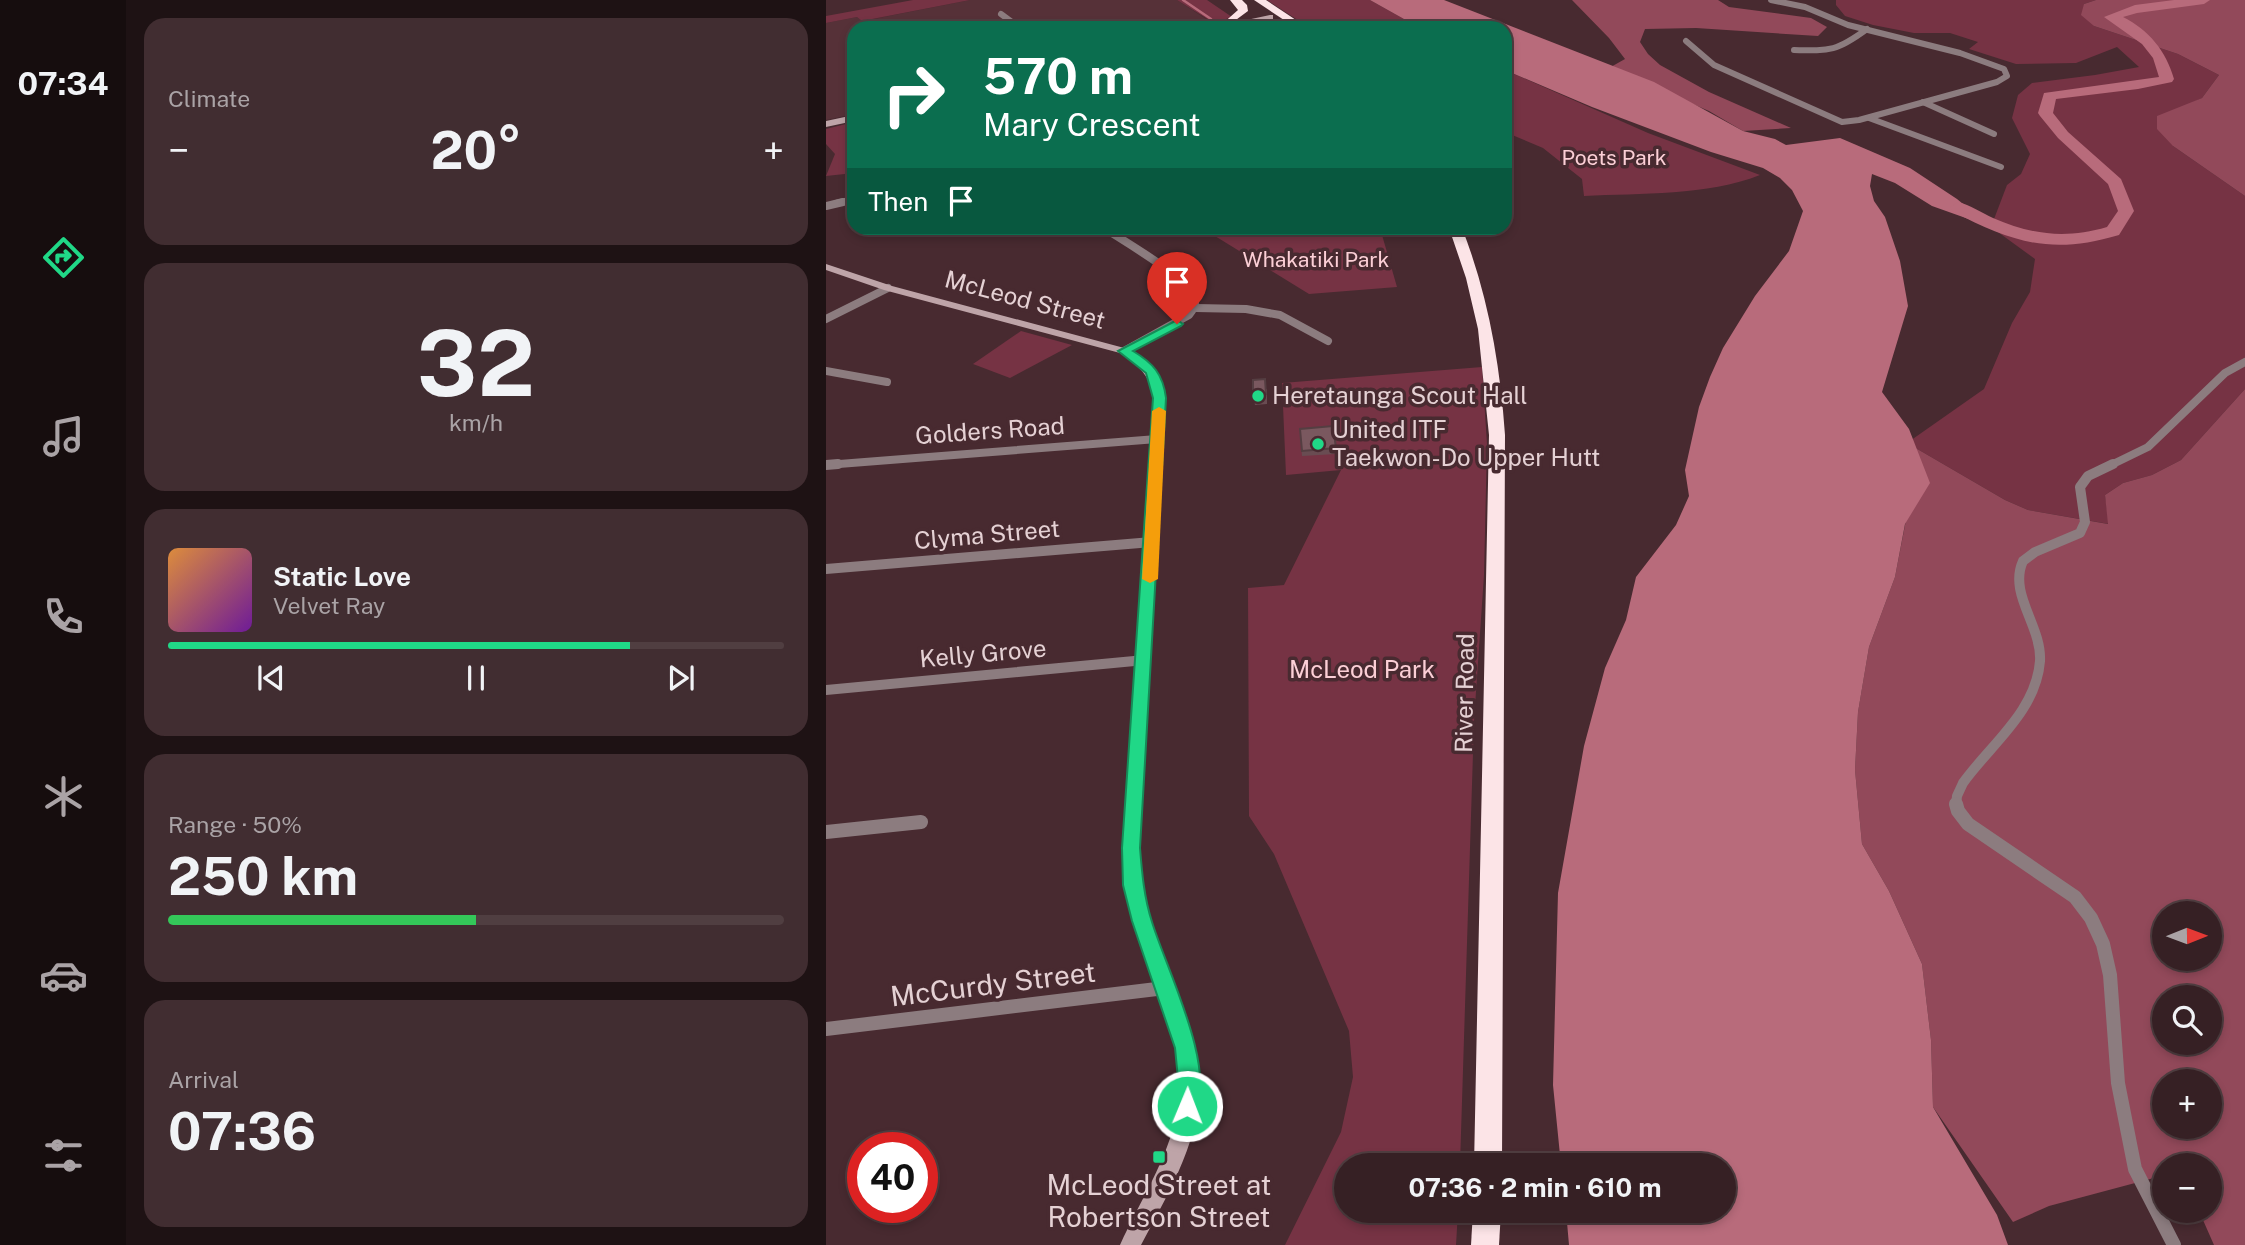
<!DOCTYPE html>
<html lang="en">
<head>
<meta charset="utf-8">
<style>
  body { margin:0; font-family:"Public Sans",sans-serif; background:#412d31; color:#f1f3f6; height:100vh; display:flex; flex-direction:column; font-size:26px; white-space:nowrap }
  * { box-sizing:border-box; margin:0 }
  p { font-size:23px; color:#aaa3a6 }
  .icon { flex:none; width:38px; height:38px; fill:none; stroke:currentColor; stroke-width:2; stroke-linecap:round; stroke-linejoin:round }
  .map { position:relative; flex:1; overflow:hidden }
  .details { display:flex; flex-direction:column; gap:18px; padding:18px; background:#1e1214; width:700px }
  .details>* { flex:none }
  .banner { position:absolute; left:21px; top:21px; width:665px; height:214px; border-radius:21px; box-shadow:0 4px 10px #0003,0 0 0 2px #503e41; background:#0b6e4f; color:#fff; overflow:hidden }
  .needle { width:46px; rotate:89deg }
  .buttons { position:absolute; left:1326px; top:901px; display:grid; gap:14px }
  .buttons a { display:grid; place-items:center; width:70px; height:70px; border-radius:50%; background:#362024; box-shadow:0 4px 10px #0003,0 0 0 2px #503e41; font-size:35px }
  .speed { position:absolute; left:21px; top:1132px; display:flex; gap:14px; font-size:35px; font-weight:700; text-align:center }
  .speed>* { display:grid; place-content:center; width:91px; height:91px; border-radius:50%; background:#362024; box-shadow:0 4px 10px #0003,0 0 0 2px #503e41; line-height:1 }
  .speed .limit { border:10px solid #d22; background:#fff; color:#111 }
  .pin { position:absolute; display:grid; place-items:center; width:60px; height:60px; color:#fff; margin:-72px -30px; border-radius:50% 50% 50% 0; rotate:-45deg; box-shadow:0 0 7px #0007 }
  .pin .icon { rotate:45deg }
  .me { position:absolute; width:77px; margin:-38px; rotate:1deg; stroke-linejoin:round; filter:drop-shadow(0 0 5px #0008) }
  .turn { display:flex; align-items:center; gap:24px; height:147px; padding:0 21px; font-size:32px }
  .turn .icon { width:91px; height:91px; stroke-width:2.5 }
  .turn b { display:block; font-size:49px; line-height:60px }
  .then { display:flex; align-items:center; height:66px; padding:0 21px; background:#0003; gap:14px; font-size:26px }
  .big { font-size:52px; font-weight:700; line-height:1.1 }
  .details .card { flex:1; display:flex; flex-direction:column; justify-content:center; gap:10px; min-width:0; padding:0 24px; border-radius:21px; background:#412d31 }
  .details .dial { align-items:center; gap:0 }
  .dial b { font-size:91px; line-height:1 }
  .song { display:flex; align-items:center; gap:21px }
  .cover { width:84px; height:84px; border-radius:10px; background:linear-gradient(135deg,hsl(30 70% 55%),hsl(280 70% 35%)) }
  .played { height:7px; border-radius:4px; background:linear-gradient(90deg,#20d887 75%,#503e41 75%) }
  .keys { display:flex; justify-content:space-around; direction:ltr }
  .heat { display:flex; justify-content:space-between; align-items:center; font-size:38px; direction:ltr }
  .charge { height:10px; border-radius:5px; background:linear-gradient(90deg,#34c759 50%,#503e41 0) }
  .trip { position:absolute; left:508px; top:1153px; width:402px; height:70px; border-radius:35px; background:#362024; box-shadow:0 4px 10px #0003,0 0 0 2px #503e41; font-weight:700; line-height:70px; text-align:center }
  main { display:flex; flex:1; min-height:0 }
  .dock { display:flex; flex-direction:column; width:126px; justify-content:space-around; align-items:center; background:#160d0e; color:#aaa3a6 }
  .dock .icon { width:49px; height:49px }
  .dock .active { color:#20d887 }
  .dock b { font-size:32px; color:#f1f3f6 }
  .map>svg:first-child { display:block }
  .built { fill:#563138 }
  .green { fill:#763344 }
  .forest { fill:#92495a; fill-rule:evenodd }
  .water { fill:#b86b7b }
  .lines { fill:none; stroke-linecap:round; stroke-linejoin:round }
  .stream { stroke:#b86b7b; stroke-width:2.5 }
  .river { fill:#b86b7b; fill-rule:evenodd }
  .street-far3 { stroke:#8c7c7f; stroke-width:6 }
  .street-far2 { stroke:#8c7c7f; stroke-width:8 }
  .street-far1 { stroke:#8c7c7f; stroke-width:10 }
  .street { stroke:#8c7c7f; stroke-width:14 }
  .secondary { fill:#bea4a8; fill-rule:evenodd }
  .highway { fill:#fce4e7; fill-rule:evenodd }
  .wall { fill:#694c52 }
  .building { fill:#7a585f; stroke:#553e42; stroke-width:2 }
  .route { fill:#20d887; stroke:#158c58; stroke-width:2 }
  .slow { fill:#f59e0b }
  .poi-dot { fill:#20d887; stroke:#482a30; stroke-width:2.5 }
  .labels { text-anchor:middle; stroke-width:7; stroke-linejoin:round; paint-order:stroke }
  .far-park-label { font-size:21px; fill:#fccfd6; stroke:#482a30 }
  .street-label { font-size:24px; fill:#e5d1d4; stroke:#482a30 }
  .poi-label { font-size:24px; fill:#e5d1d4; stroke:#482a30; text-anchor:start }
  .park-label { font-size:24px; fill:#fccfd6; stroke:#482a30 }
  .near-street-label { font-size:28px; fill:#e5d1d4; stroke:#482a30 }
  .near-poi-label { font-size:28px; fill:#e5d1d4; stroke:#482a30 }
</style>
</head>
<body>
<main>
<nav class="dock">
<b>07:34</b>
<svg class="icon active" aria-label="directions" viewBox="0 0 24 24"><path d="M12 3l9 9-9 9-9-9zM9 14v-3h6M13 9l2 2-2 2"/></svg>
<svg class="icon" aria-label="music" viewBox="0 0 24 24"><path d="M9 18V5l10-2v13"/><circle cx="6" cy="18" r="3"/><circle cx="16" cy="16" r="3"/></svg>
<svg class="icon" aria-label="phone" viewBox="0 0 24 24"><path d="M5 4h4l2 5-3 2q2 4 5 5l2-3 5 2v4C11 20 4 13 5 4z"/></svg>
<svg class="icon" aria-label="climate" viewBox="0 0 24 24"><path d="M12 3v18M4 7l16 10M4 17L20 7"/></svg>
<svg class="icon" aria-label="car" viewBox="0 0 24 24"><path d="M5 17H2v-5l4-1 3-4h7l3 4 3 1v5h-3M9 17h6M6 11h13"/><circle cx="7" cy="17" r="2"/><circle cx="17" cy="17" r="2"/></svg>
<svg class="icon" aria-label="filters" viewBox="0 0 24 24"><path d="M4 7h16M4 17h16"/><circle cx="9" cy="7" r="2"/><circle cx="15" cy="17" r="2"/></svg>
</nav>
<section class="details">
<div class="card"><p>Climate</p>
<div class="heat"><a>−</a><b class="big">20°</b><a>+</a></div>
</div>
<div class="card dial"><b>32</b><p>km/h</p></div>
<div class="card">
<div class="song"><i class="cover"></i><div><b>Static Love</b><p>Velvet Ray</p></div></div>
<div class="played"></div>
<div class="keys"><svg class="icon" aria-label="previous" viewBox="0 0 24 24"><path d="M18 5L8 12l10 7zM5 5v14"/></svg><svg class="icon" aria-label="pause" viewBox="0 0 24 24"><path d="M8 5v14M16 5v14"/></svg><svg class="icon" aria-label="next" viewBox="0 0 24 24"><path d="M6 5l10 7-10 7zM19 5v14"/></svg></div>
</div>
<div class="card"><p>Range · 50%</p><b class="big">250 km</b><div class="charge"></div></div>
<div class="card"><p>Arrival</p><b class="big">07:36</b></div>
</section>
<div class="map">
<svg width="1419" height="1245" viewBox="0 0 1419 1245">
  <rect width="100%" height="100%" fill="#482a30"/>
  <polygon class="built" points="144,0 351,0 394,28 28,28 28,114 0,120 0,23 31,17 37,21"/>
  <g class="green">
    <polygon points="87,0 144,0 36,21 31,17 0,23 0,16"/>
    <polygon points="351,0 381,0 406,17 388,23"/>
    <polygon points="441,0 544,0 594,28 484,28"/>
    <polygon points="1010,0 1270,0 1258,4 1268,26 1352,54 1393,75 1376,98 1357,107 1347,146 1419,196 1419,389 1355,460 1326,475 1297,483 1279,495 1283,524 1202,510 1179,500 1081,443 1158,389 1186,323 1204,292 1209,259 1165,227 1181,185 1195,174 1204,154 1186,118 1192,95 1206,83 1269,75 1313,67 1291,47 1250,63 1190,64 1143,49 1152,42 1124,33 1088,33 1047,25 1019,16 1010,5"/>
    <path d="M679 70 822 133 934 175C881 196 815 193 758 196L756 179 717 148 679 132Z"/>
    <polygon points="28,122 28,173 0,176 9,154 0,144 0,129"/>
    <polygon points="376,228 554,228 571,287 483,294"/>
    <polygon points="195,331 246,345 184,378 147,364"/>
    <polygon points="656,367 661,444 658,575 648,721 634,1165 520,1166 520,1211 632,1211 630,1245 459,1245 515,1132 527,1077 523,1031 448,854 423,816 422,588 458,585 515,470 460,475 456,383"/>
  </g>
  <g class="forest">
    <polygon points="746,0 892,0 903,7 985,18 1001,27 992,36 870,28 819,29 814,42 822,54 834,65 883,92 965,128 917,131 883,111 783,68 799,59 783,38"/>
    <polygon points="1270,0 1419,0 1419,196 1347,146 1331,129 1331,116 1376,98 1393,75 1352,54 1268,26 1255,15 1258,4"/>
    <path d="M1419 389V1245H1388L1373 1211H1384V1166H1339V1175L1223 1206 1187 1222 1107 1107 1105 1040 1096 964 1063 891 1036 844 1029 770 1032 712 1043 647 1069 577 1086 489 1081 443 1179 500 1202 510 1282 524 1279 495 1297 483 1326 475 1355 460ZM1339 914H1384V959H1339ZM1339 998H1384V1043H1339ZM1339 1082H1384V1127H1339Z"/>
  </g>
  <polygon class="water" points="544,0 618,0 828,82 917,131 949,139 960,145 1014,138 1084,168 1131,199 1165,227 1106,206 1069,183 1046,174 1044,186 1048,201 1059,217 1074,261 1082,306 1056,392 1083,429 1104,483 1079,524 1069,577 1043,647 1032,712 1029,770 1036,844 1063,891 1096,964 1105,1040 1107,1107 1171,1215 1182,1245 743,1245 740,1211 898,1211 898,1166 735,1165 727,1085 732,893 758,746 779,668 800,620 810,577 850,525 863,496 859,470 873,407 884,377 897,348 929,296 963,251 977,211 966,190 954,178 937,168 885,152 766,107 679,70 679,28 594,28"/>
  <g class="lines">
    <polyline class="stream" points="357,0 385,19"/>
    <path class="river" d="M1348 0H1384L1378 4 1311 13 1297 17C1323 30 1340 51 1348 79L1346 82 1312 89 1230 99 1227 113 1242 132 1295 179 1308 211 1293 235C1226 255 1187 243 1126 211L1124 207 1132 202C1144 205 1156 213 1167 218 1206 235 1240 239 1281 227L1292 211 1282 184 1232 138 1214 116 1212 113 1218 93 1333 77 1327 58 1316 44 1278 17 1309 5Z"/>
    <g class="street-far3">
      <polyline points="175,14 194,28"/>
      <polyline points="860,41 888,65 1016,122 1033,120 1171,82 1181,76 1178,69 1134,53 1022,25 979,7 945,0"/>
      <path d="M968 50C1005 51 1011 51 1041 29"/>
      <polyline points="1097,102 1168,134"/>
      <polyline points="1043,118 1175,167"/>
      <polyline points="10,203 28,199"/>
    </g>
    <g class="street-far2">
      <polyline points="0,206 17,202"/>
      <path d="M278 228C296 240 361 278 368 294 371 302 368 309 363 315L298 351"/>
      <polyline points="370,308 420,309 454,315 502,341"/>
      <polyline points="0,319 62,288"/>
      <polyline points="0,371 61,382"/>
      <polyline points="0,465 331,439"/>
      <polyline points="1283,466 1322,447 1399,373 1419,362"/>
    </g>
    <g class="street-far1">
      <polyline points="0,465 12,464"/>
      <polyline points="0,569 326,542"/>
      <polyline points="0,690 319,660"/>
      <path d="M1130 806 1131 796 1137 783C1164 745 1210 712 1214 661 1216 626 1182 594 1197 561L1209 552 1254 533 1259 522 1254 487 1262 476 1287 464"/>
    </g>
    <g class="street">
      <polyline points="1130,804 1132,811 1142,824 1249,897 1265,918 1277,944 1284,975 1292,1083 1309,1169 1348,1245"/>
      <polyline points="0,832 95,822"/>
      <polyline points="0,1029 339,988"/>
    </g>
    <g class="secondary">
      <polygon points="444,15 447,15 447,19 399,28 383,28"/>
      <polygon points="28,115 28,121 0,127 0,121"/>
      <path d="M0 264 66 286 302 349C322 361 335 374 340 398L313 848C314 873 317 898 325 922 342 977 376 1032 374 1091 371 1146 340 1198 315 1245H294C314 1201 341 1161 351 1113 365 1046 327 984 307 922 300 898 298 873 297 848L328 398C324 376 313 365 294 353L58 290 0 270Z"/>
    </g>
    <g class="highway">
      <polygon points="404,0 416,0 421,5 422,11 399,28 395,25 412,10"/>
      <polygon points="428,0 440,0 482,28 470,28"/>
      <polygon points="427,20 460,28 423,25 422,23"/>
      <path d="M623 228H636C662 295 674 363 679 435L676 1166H648L663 435 652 329 640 278Z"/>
      <polygon points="647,1211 675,1211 673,1245 645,1245"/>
    </g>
  </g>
  <g class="wall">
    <polygon points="441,389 441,404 429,405 427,395"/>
    <polygon points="507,426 510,454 476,456 474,429"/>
  </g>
  <g class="building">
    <polygon points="439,379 440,394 427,395 427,380"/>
    <polygon points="507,426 510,448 476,451 474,429"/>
  </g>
  <path class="route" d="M351 320 357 324 355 326 307 351C327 363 337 374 340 398L314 848C316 873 318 897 326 922 340 968 391 1068 369 1112L361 1115 354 1112 350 1106 353 1089 349 1048 306 921 297 885 296 848 327 398 320 373 292 351Z"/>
  <polygon class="slow" points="333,407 340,411 332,579 324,583 316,579 326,411"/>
  <g class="poi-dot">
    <circle cx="432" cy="396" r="7"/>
    <circle cx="492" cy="444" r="7"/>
    <rect x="326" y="1150" width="14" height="14" rx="3.5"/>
  </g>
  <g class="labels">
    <g class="far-park-label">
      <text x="788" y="165">Poets Park</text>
      <text x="490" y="267">Whakatiki Park</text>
    </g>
    <g class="street-label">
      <text transform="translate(199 300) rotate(15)" y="8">McLeod Street</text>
      <text transform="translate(164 431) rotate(-4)" y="8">Golders Road</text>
      <text transform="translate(161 535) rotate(-5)" y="8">Clyma Street</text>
      <text transform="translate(157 654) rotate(-5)" y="8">Kelly Grove</text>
      <text transform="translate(639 693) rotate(-89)" y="8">River Road</text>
    </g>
    <g class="poi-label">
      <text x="446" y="404">Heretaunga Scout Hall</text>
      <text x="506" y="438">United ITF<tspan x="506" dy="28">Taekwon-Do Upper Hutt</tspan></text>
    </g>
    <g class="park-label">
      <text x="536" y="678">McLeod Park</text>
    </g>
    <g class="near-street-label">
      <text transform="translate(167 984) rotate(-7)" y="10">McCurdy Street</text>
    </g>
    <g class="near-poi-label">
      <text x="333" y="1195">McLeod Street at<tspan x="333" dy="32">Robertson Street</tspan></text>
    </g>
  </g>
</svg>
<div class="buttons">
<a><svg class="needle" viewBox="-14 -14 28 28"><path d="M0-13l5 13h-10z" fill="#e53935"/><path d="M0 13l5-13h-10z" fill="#aaa3a6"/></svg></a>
<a><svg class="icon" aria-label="search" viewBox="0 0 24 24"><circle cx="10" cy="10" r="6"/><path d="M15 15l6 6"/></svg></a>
<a>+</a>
<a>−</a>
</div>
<div class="speed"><div class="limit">40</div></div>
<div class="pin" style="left:351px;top:324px;background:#d93025"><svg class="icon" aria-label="arrive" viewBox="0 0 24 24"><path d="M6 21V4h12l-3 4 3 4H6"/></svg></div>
<svg class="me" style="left:361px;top:1106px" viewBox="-20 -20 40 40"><circle r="17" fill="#20d887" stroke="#fff" stroke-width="3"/><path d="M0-11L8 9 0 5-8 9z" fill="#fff"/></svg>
<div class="trip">07:36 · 2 min · 610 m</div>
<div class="banner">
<div class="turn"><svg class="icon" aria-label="right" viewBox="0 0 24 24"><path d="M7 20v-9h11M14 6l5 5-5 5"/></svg><div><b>570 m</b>Mary Crescent</div></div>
<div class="then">Then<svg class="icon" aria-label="arrive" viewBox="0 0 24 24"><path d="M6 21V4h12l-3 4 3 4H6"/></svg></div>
</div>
</div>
</main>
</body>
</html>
